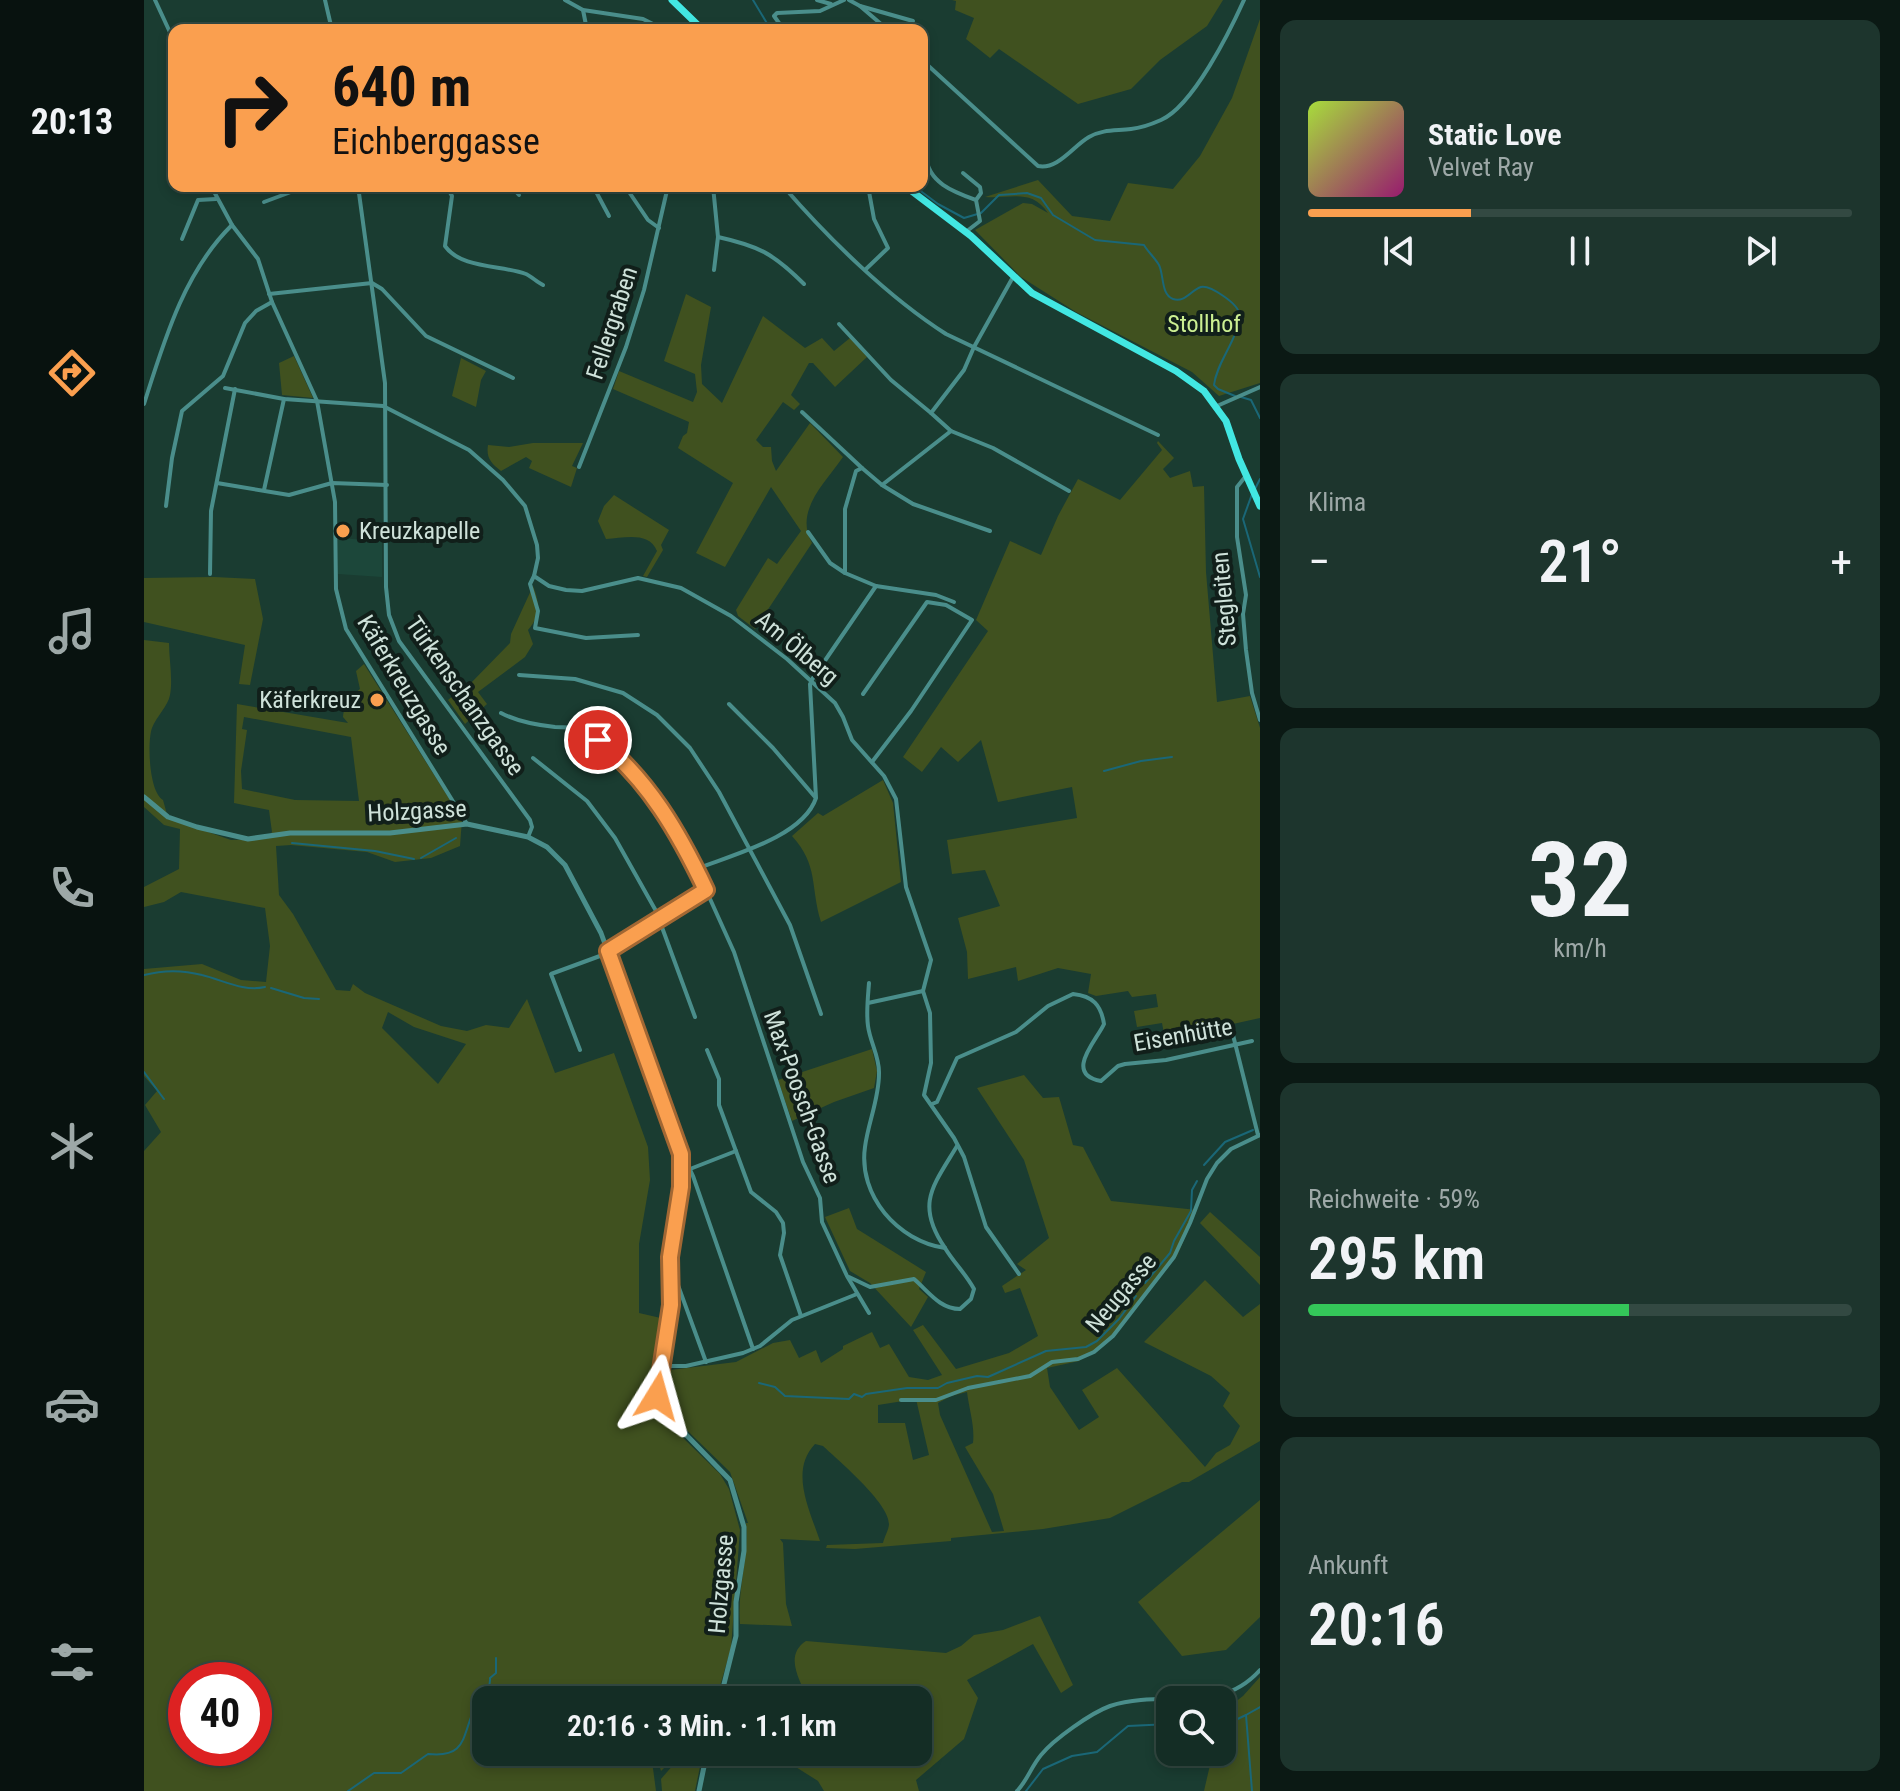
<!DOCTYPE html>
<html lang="de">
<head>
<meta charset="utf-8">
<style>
  body { margin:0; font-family:"Roboto Condensed",sans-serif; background:#1d352d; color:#f1f3f6; height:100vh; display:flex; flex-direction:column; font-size:30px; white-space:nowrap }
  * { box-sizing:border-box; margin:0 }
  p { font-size:26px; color:#9da8a7 }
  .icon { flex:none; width:44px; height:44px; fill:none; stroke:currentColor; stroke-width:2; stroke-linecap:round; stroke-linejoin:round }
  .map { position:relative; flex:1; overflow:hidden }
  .details { display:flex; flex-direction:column; gap:20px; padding:20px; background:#0b1914; width:640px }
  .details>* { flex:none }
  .guide { position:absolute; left:24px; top:24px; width:760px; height:168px; border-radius:16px; box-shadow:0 4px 12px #0003,0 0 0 2px #334942; background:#fa9f4f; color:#111; overflow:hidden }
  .fabs { position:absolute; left:1012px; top:1686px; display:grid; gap:16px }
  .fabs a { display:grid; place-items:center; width:80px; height:80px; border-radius:16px; background:#142d25; box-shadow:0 4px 12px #0003,0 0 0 2px #334942; font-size:40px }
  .speed { position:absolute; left:24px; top:1662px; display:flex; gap:16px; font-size:40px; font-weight:700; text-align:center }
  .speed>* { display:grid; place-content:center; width:104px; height:104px; border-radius:50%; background:#142d25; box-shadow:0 4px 12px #0003,0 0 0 2px #334942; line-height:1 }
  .speed .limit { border:12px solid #d22; background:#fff; color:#111 }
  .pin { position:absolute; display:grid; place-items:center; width:68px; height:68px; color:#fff; margin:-34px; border:4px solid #fff; border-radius:50%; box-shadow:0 2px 8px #0007 }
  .me { position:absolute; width:88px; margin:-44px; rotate:8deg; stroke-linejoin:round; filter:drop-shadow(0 0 6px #0008) }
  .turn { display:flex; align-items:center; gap:28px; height:168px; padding:0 32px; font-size:36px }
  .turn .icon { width:104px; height:104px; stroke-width:2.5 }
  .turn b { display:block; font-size:56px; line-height:68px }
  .big { font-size:60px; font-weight:600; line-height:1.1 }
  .details .tile { flex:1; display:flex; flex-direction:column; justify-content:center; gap:12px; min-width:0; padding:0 28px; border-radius:16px; background:#1d352d }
  .details .dial { align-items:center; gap:0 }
  .dial b { font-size:104px; line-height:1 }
  .song { display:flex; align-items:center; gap:24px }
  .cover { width:96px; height:96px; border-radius:12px; background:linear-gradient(135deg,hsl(80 70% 55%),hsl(320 70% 35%)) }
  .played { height:8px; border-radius:4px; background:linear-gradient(90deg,#fa9f4f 30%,#334942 30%) }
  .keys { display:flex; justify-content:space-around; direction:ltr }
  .heat { display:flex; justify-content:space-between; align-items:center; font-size:44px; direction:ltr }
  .charge { height:12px; border-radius:6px; background:linear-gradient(90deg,#34c759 59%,#334942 0) }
  .trip { position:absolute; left:328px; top:1686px; width:460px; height:80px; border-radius:16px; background:#142d25; box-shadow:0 4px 12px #0003,0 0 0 2px #334942; font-weight:600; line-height:80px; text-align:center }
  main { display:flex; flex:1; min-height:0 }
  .menu { display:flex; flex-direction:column; width:144px; justify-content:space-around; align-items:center; background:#08120f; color:#9da8a7 }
  .menu .icon { width:56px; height:56px }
  .menu .current { color:#fa9f4f }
  .menu b { font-size:36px; color:#f1f3f6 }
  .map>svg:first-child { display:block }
  .built { fill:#1c473a }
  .green { fill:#40511f; fill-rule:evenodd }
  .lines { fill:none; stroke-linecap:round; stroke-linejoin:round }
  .stream { stroke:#1a6777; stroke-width:2 }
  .minor { stroke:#4a8e8b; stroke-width:4 }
  .tertiary { stroke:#4a8e8b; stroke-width:5 }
  .primary { stroke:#42e7e2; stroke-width:7 }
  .route-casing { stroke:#a26733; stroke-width:20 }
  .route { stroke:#fa9f4f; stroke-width:14 }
  .poi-dot { fill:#fa9f4f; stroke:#111f1a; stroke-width:3 }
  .labels { text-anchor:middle; stroke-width:8; stroke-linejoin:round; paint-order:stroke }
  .street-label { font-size:24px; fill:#cfe2da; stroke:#111f1a }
  .park-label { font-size:24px; fill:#ccef92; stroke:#111f1a }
  .poi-label { font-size:24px; fill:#cfe2da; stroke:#111f1a; text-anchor:start }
</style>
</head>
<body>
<main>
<nav class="menu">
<b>20:13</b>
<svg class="icon current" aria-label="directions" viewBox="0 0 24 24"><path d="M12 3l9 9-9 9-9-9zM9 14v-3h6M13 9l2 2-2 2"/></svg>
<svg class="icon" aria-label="music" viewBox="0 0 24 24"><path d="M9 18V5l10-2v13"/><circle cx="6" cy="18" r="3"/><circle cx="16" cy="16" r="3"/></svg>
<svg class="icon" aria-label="phone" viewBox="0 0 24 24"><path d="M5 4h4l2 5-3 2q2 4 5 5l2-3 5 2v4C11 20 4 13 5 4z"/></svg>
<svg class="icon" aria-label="climate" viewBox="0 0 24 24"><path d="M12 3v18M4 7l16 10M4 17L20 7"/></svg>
<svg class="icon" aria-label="car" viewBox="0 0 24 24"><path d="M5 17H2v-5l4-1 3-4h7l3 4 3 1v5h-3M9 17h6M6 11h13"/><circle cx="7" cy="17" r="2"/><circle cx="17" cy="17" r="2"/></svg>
<svg class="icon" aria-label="filters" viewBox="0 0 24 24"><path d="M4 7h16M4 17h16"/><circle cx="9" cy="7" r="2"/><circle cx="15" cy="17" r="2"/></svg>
</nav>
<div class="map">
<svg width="1116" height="1791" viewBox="0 0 1116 1791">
  <rect width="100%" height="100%" fill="#1a3c31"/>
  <polygon class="built" points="194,538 238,541 238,577 194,574"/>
  <g class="green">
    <polygon points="808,0 1079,0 1063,26 1016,60 987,89 934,104 855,49 846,58 822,39 830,18 811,10 812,1"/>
    <path d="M1116 19V383L1075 396 1048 372 932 312 877 277 831 230 879 203 888 204 904 213C887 188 867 199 841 197L894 180 928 216 966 221 984 183 1029 189 1056 156 1088 98Z"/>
    <path d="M542 294 567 307 557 365 558 384 578 403 619 316 661 348 678 338 690 351 706 338 723 357 691 387 669 363H665L647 395 656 404 650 410 639 402 612 440 619 447H627L628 461 632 471 666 423 699 457C681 483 650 511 668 543L611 629 594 616 592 610 624 558 633 564 657 531 627 487 581 567 552 553 589 483 534 448 539 436 543 433 545 422 469 389 475 371 549 402 553 392 551 374 520 361Z"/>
    <polygon points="150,356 169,398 138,395 135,363"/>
    <polygon points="317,358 342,371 337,380 332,407 308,396"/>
    <polygon points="1014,441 1030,458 1019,469 1026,478 1046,471 1049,487 1060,486 1062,572 1073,702 1106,696 1116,728 1116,1018 1021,1039 1018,1023 993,1027 990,1011 1014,1007 1012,994 988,997 984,991 952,996 944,993 947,974 914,968 874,981 872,967 824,979 823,952 814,918 856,906 841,870 808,874 803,840 933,818 928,787 854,802 837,740 814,762 797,747 778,772 759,757 844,631 832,620 866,541 897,555 914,516 934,479 976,500 1018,450 1013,443"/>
    <path d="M389 443H439L428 466 433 468 427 487 385 468 388 461 382 457 357 471C347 463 342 458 344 445L365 447Z"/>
    <path d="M470 495 525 530 517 545 519 550 503 577 499 576 513 551C505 531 480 538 462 539L454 521 460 506Z"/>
    <polygon points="70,577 111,579 119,619 106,685 95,684 101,645 0,622 0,578"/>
    <path d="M389 586C396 604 397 615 384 630L389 644 381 657 334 692 343 704 321 724 304 700 318 688 325 685 366 643 367 634Z"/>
    <path d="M0 640 25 643C25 659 29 679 26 695 24 706 12 717 8 728 3 742 5 792 19 800L24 818 87 840 123 839 128 832 125 810 90 803 93 704 204 723 199 717C201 702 204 698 216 689L212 671 220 664 318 819 316 846 287 858 251 862 223 852 147 845 132 846 135 895 149 914 192 990 206 991 209 984 221 993 297 1026 323 1031 342 1025 365 1028 383 999 411 1073 470 1053 504 1147 506 1180 495 1244V1313L521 1319 509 1400 519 1417 533 1432 576 1474 585 1489 596 1530 587 1648 572 1700H342V1752H559L551 1791H518L517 1779 536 1757 532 1756 517 1771 514 1761H508L512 1791H0V1151L17 1132 1 1105 13 1091 0 1076V969L58 964 97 980 122 982 126 946 121 908 37 892 20 902 0 907V887L35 869 36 829 20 825 0 807ZM100 717 207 737 215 801 151 800 98 789 97 771 103 730 98 729ZM244 1012 270 1027 322 1044 294 1084 238 1028ZM42 1680H110V1748H42Z"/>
    <path d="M739 780 749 803 757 882 677 922C666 886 675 866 648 836L674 813 679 816Z"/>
    <polygon points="728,1049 733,1071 730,1088 690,1102 648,1121 634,1080"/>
    <path d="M880 1075 899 1098 915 1097 929 1145 939 1147 967 1201 1053 1210 1033 1256 970 1336 935 1361 903 1368 906 1387 935 1430 955 1417 938 1390 973 1368 1061 1467 1072 1453 1086 1445 1096 1426 1079 1406 1086 1393 1067 1376 1000 1342 1061 1280 1099 1317 1116 1304V1441L1045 1482H1038L966 1518 899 1529 807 1538V1541L711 1549 682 1548 683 1545 739 1543C740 1538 745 1529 745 1524 745 1503 695 1461 679 1446L671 1444C645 1471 666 1511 676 1541L636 1539 639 1543 642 1604 648 1626 596 1624C593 1589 605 1557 602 1523H604L586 1472 519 1407 515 1386 518 1371 592 1362 629 1343 646 1340 655 1358 672 1350 677 1363 699 1349V1346L728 1332 736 1348 745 1344 765 1377 784 1380 798 1375 769 1330 779 1325 812 1369 865 1353 894 1336 876 1288 861 1293 858 1286 882 1270 873 1264 905 1238 880 1160 833 1088ZM823 1392C825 1409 831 1426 829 1443L821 1447 849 1494 860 1531 848 1532 796 1415 794 1403 807 1396ZM772 1399 785 1455 769 1460 761 1423H734V1405Z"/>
    <polygon points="705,1208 713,1229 782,1272 775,1289 784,1297 767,1327 726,1283 706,1271 681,1217"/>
    <polygon points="1066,1212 1116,1257 1116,1285 1056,1223"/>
    <polygon points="1116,1500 1116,1617 1082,1650 1038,1656 994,1602"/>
    <path d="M896 1616 929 1685 917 1693 889 1644 823 1680 834 1698 820 1739 772 1780 775 1791H680L674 1781 647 1764 649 1752H774V1700H664C657 1681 639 1656 662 1641L802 1653 817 1646 830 1635 859 1630Z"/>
    <polygon points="1116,1677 1116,1791 1060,1791 1069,1752 1078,1752 1078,1712 1099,1696"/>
  </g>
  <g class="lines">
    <g class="stream">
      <polyline points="609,0 627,30"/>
      <path d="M770 186 794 204 820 218 837 213 855 195 883 193 897 198 909 215 951 240 1000 245C1004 252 1011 258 1015 265 1020 275 1017 295 1029 299 1041 303 1047 290 1057 287 1066 285 1095 304 1095 314 1095 340 1073 360 1070 385L1074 389 1091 396"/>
      <polyline points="1097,397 1107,400 1116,418"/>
      <polyline points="1111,489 1116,479"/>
      <polyline points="1108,494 1099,519 1116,577"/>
      <polyline points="960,771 997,761 1028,757"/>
      <polyline points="148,843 231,851 270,859"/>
      <polyline points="277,858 312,838"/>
      <path d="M0 975C19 970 39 970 58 975 79 980 99 992 121 987"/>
      <polyline points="127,988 160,998 175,999"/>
      <polyline points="0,1072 20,1099"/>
      <polyline points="1060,1165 1081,1142 1109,1130"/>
      <polyline points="1001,1283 1026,1253 1030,1241 1047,1211 1048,1190 1053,1181"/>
      <polyline points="615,1383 631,1387 641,1396 705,1399 710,1394 718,1397 722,1394 763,1388 794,1388 803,1383 833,1376 844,1377 902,1351 942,1347 953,1341 975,1319 992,1296"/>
      <polyline points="1078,1723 1083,1724 1102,1715"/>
      <path d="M204 1791 230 1773H257L284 1754C321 1758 318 1739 329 1712 334 1699 347 1694 346 1678L352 1673V1658"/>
      <polyline points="882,1791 899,1769 928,1756 953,1752 984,1726 1026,1724"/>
      <polyline points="1108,1791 1102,1715 1116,1707"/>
    </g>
    <g class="minor">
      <polyline points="11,0 30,41"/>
      <polyline points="181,0 188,30"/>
      <polyline points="421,0 439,10 499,19 521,30"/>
      <polyline points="673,0 687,4"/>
      <polyline points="705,0 716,6 744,30"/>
      <polyline points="716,6 769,21"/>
      <polyline points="439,10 443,30"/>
      <polyline points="640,30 630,16 633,13 676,11 700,0"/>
      <path d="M778 60 894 166C914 170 929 146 945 137 959 129 972 131 987 129 997 128 1008 124 1017 120 1049 106 1086 31 1100 0"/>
      <path d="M778 124C783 134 781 145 782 156 784 183 810 192 832 200L836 221 823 231"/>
      <polyline points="819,173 836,187 837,193 832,200"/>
      <polyline points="67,186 88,225 114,259 128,302 173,401 191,502 192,589 202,629 323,824"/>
      <polyline points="214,186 241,383 242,587 245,615 255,641 386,820 388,827 384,837"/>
      <path d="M298 186 304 189 308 196 301 246C317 269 358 265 382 274 388 277 393 282 399 285"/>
      <polyline points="367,186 375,195"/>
      <polyline points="449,186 465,216"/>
      <polyline points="481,186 504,220 515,228"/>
      <polyline points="569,186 574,237 570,270"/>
      <path d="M639 186C684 238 744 297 802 334L1014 435"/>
      <polyline points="120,202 163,186"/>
      <path d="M574 237C615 246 630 254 660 284"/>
      <polyline points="38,239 54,200 72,199"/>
      <polyline points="722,269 744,248 730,219 724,186"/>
      <polyline points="125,294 228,283 238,289 282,336 369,378"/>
      <polyline points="695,324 747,380 787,413"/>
      <polyline points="81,388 140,399 239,406 325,450 359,480 381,506 393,545 394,558 390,576 405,586 422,590 438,591 494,578 537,588 587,616 643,659 691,703 699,717 708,740 740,776 752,799 762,887 787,960 779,991 786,1013 787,1063 780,1095 810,1138 820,1157 842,1227 875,1274"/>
      <path d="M0 404C20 341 40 272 88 225"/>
      <polyline points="1073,406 1116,387"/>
      <polyline points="658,412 718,468"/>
      <polyline points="807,431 849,448 925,491"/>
      <polyline points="435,467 482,347 500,290 524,186"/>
      <polyline points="1101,477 1093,487 1093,537 1102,595 1099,614 1102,650 1108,693 1116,720"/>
      <polyline points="73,483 145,495 188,483 243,485"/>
      <polyline points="738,485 769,504 846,531"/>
      <polyline points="120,490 140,399"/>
      <polyline points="22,506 28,458 38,411 79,376 101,323 112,311 128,302"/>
      <polyline points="664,532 686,563 701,573"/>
      <polyline points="66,574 67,511 91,389"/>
      <polyline points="390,576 386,584 394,611 391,628 442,638 494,635"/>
      <polyline points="732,586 792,595 810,602"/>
      <polyline points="375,675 431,679 479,693 513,715 546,748 575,792 646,925 677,1014"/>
      <polyline points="667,681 732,586 701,573 701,509 712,471 718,468 738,485 807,431 787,413 820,370 830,347 869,277"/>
      <polyline points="719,694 783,602 802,605 828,620 767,711 728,762"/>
      <polyline points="585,704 629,748 671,797"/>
      <path d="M357 713C374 722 392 725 411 727 418 727 428 727 435 729 488 748 527 823 552 869"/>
      <polyline points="389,758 443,801 471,838 512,911 551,1017"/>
      <polyline points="562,890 590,952 659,1162 676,1198 678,1222 703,1276 725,1313"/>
      <path d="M464 951 562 890 552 869C588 855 659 837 672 798L666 684"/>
      <path d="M725 983C724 997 722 1012 724 1026 726 1042 736 1058 735 1074 735 1099 724 1123 721 1147 714 1196 754 1241 801 1248"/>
      <polyline points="724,1003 779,991"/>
      <polyline points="1087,1027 1114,1135"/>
      <polyline points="436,1050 407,974 464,953"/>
      <polyline points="563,1050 575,1079 575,1105 607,1192 632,1212 639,1223 640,1233 636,1255 657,1316"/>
      <path d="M788 1104 793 1102 813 1058 872 1032 904 1006 929 994C949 996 957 1005 960 1024 953 1040 919 1074 957 1081L974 1066 981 1064 1022 1060 1108 1041"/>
      <polyline points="537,1150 549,1176 609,1349"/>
      <polyline points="546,1169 592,1151"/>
      <polyline points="527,1266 562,1362"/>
      <path d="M705 1277 726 1287 770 1279C785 1292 796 1309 816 1309L827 1299 830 1289C822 1274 810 1263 801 1248 771 1204 789 1186 813 1146"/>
      <polyline points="516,1366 542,1366 599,1353 616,1346 648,1320 713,1294"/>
      <polyline points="757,1400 792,1400 824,1388 886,1376 908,1362 934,1359 950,1352 969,1336 1030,1257 1046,1223 1063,1179 1073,1163 1087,1149 1116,1135"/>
      <path d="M873 1791C883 1781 887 1767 897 1755 910 1739 947 1713 966 1706 1020 1688 1074 1717 1116 1670"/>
    </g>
    <g class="tertiary">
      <polyline points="0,797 24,817 53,827 104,839 146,833 246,833 323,824 384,837 403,847 421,865 457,933 535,1147 538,1180 526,1251 527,1305 512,1390 514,1402 521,1413 586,1480 600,1527 600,1551 592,1602 592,1636 576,1700"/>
      <polyline points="555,1791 563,1752"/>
    </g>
    <g class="primary">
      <polyline points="528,0 559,30"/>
      <polyline points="761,186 827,236 888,293 1032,371 1060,391 1082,421 1095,459 1116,506"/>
    </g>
  </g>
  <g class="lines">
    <g class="route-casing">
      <path id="route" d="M454 740C504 779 535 833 562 890L464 951 537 1154V1187L526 1257 527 1305 513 1396"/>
    </g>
    <use href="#route" class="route"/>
  </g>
  <g class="poi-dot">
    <circle cx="199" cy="531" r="8"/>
    <circle cx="233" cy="700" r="8"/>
  </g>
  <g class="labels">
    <g class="street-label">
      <text transform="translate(468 323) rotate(-72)" y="8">Fellergraben</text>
      <text transform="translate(1080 599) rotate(-95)" y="8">Stegleiten</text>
      <text transform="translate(653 648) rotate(40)" y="8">Am Ölberg</text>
      <text transform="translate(260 685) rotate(59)" y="8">Käferkreuzgasse</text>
      <text transform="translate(321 696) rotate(55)" y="8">Türkenschanzgasse</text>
      <text transform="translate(273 811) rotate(-3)" y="8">Holzgasse</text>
      <text transform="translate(1039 1035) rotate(-10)" y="8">Eisenhütte</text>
      <text transform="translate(658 1097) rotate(70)" y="8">Max-Poosch-Gasse</text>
      <text transform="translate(977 1293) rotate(-50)" y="8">Neugasse</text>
      <text transform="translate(577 1584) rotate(-85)" y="8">Holzgasse</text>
    </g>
    <g class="park-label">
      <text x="1060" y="332">Stollhof</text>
    </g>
    <g class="poi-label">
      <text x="215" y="539">Kreuzkapelle</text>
      <text x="217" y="708" text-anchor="end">Käferkreuz</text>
    </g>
  </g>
</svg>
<div class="fabs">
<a><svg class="icon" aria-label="search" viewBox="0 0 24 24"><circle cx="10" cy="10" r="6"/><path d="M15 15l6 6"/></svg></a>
</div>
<div class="speed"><div class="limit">40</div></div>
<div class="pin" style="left:454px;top:740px;background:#d93025"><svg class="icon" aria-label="arrive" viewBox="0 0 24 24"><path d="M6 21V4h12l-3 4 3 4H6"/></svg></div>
<svg class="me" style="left:513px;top:1396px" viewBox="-20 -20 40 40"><path d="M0-17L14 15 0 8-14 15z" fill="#fa9f4f" stroke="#fff" stroke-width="4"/></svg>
<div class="trip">20:16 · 3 Min. · 1.1 km</div>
<div class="guide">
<div class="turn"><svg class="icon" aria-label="right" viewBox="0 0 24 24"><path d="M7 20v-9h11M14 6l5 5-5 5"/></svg><div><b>640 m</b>Eichberggasse</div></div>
</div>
</div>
<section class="details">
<div class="tile">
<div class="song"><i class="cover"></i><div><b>Static Love</b><p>Velvet Ray</p></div></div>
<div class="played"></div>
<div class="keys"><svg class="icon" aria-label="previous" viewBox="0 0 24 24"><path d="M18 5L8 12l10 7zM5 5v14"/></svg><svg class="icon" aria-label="pause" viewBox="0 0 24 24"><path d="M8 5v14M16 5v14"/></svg><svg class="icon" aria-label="next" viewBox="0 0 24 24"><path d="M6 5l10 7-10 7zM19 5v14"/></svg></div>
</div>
<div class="tile"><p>Klima</p>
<div class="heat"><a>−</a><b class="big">21°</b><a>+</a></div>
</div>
<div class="tile dial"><b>32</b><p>km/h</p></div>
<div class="tile"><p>Reichweite · 59%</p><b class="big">295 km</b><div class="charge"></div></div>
<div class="tile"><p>Ankunft</p><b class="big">20:16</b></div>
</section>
</main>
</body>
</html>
